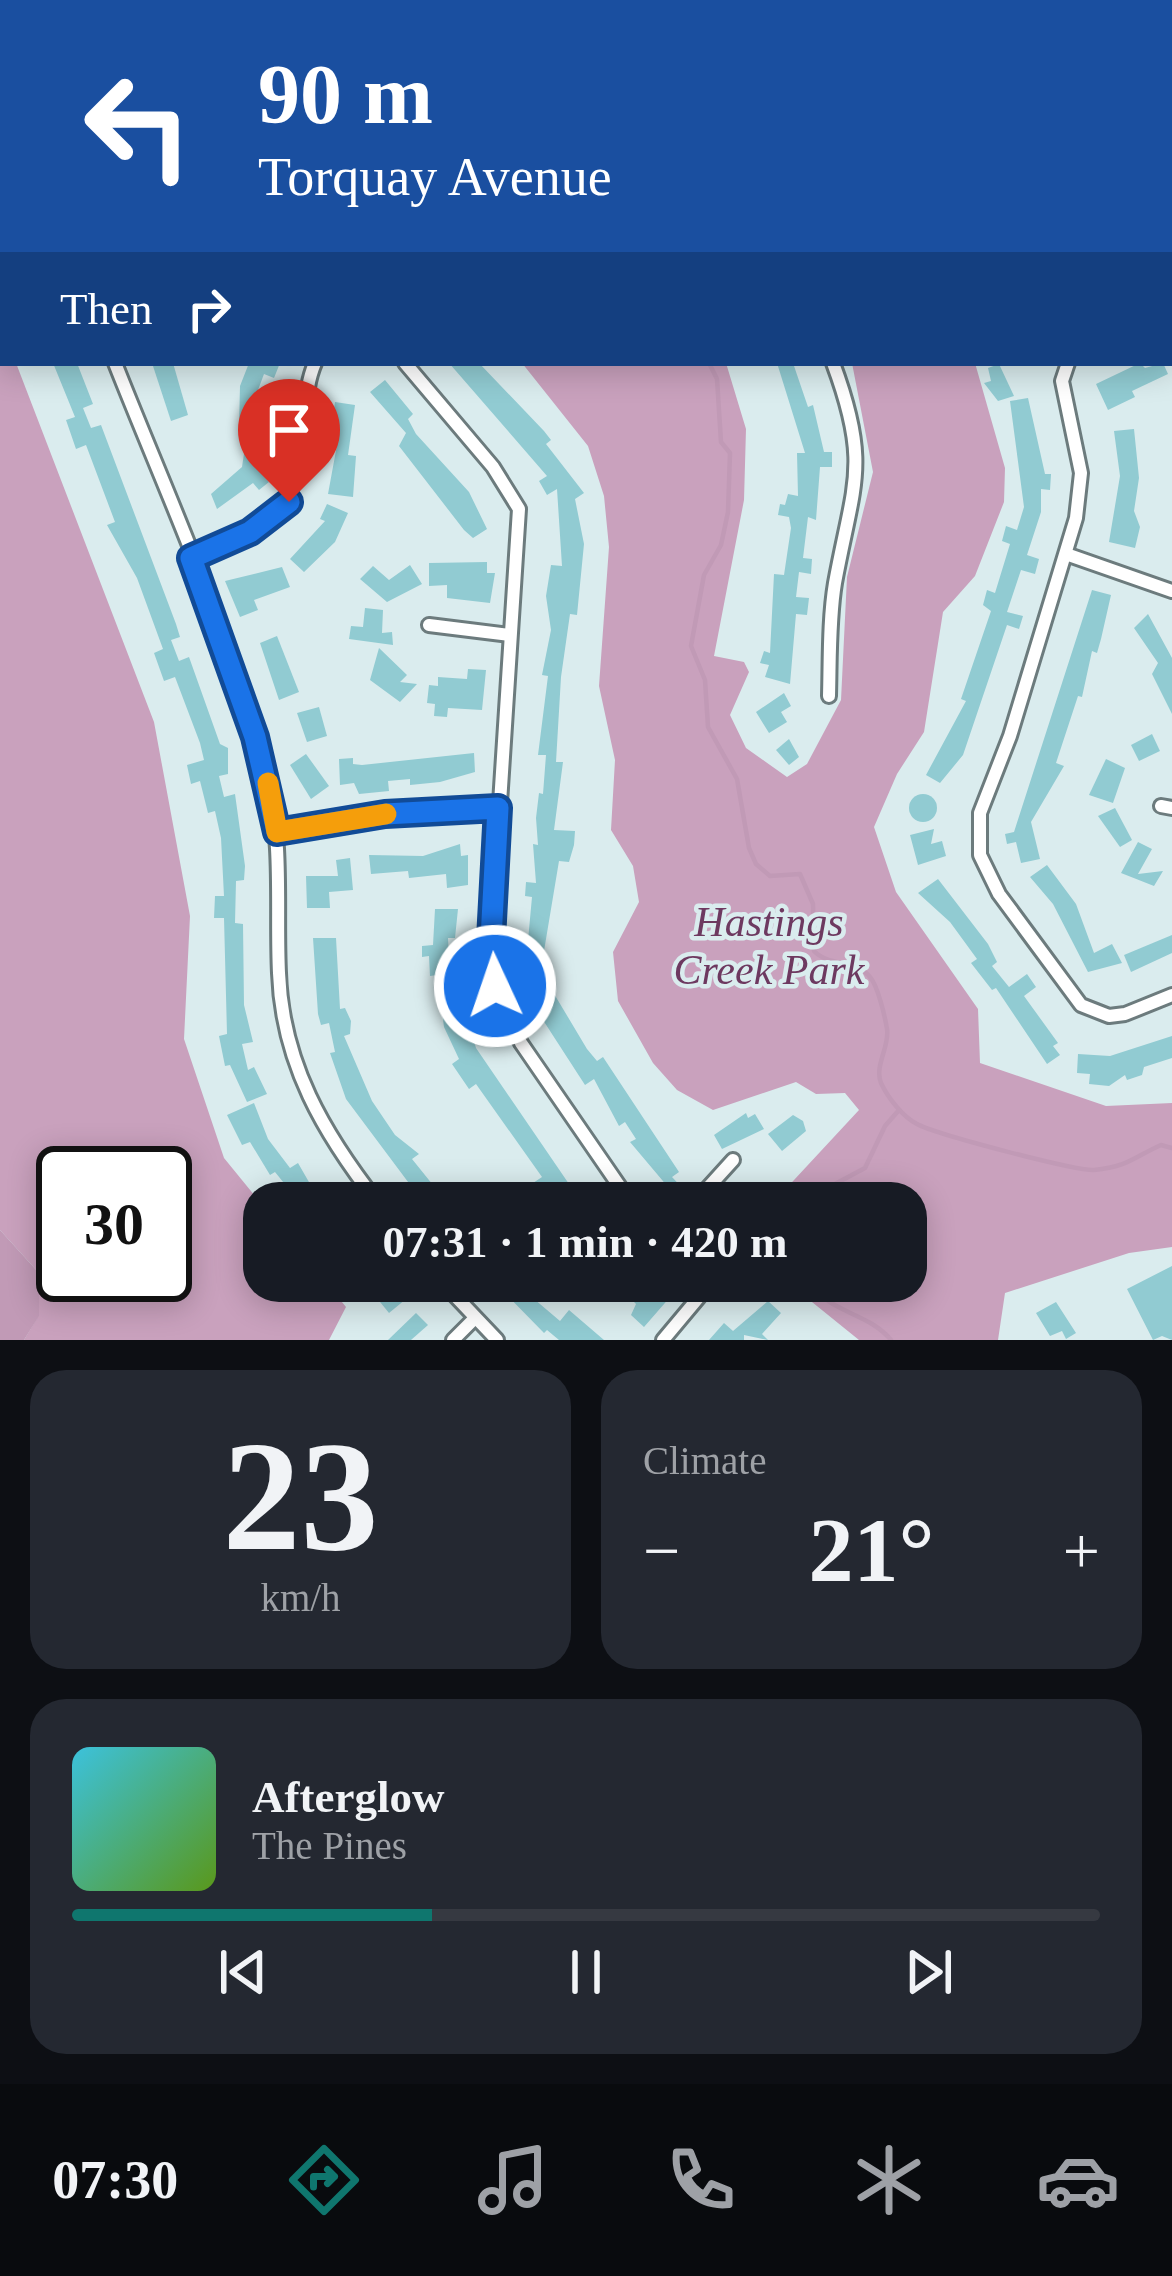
<!DOCTYPE html>
<html lang="en">
<head>
<meta charset="utf-8">
<style>
  body { margin:0; font-family:Georgia,serif; background:#242831; color:#f1f3f6; height:100vh; display:flex; flex-direction:column; font-size:45px; white-space:nowrap }
  * { box-sizing:border-box; margin:0 }
  p { font-size:39px; color:#9ea1a6 }
  .icon { flex:none; width:66px; height:66px; fill:none; stroke:currentColor; stroke-width:2; stroke-linecap:round; stroke-linejoin:round }
  .map { position:relative; height:1340px; overflow:hidden }
  .side { display:flex; flex-direction:column; gap:30px; padding:30px; background:#0d0f14; flex:1 }
  .side>* { flex:none }
  .top-card { position:absolute; left:0px; top:0px; width:1173px; height:366px; box-shadow:0 6px 30px #0003; background:#1a4fa0; color:#fff; overflow:hidden }
  .speed { position:absolute; left:36px; top:1146px; display:flex; gap:24px; font-size:60px; font-weight:700; text-align:center }
  .speed>* { display:grid; place-content:center; width:156px; height:156px; border-radius:50%; background:#171b24; box-shadow:0 6px 30px #0003; line-height:1 }
  .speed .limit { border:6px solid #111; border-radius:18px; background:#fff; color:#111 }
  .pin { position:absolute; display:grid; place-items:center; width:102px; height:102px; color:#fff; margin:-123px -51px; border-radius:50% 50% 50% 0; rotate:-45deg; box-shadow:0 0 12px #0007 }
  .pin .icon { rotate:45deg }
  .me { position:absolute; width:132px; margin:-66px; rotate:357deg; stroke-linejoin:round; filter:drop-shadow(0 0 9px #0008) }
  .turn { display:flex; align-items:center; gap:42px; height:252px; padding:0 60px; font-size:54px }
  .turn .icon { width:156px; height:156px; stroke-width:2.5 }
  .turn b { display:block; font-size:84px; line-height:102px }
  .then { display:flex; align-items:center; height:114px; padding:0 60px; background:#0003; gap:24px; font-size:45px }
  .big { font-size:90px; font-weight:800; line-height:1.1 }
  .side .widget { flex:1; display:flex; flex-direction:column; justify-content:center; gap:18px; min-width:0; padding:0 42px; border-radius:36px; background:#242831 }
  .side .dial { align-items:center; gap:0 }
  .dial b { font-size:156px; line-height:1 }
  .song { display:flex; align-items:center; gap:36px }
  .cover { width:144px; height:144px; border-radius:18px; background:linear-gradient(135deg,hsl(190 70% 55%),hsl(90 70% 35%)) }
  .played { height:12px; border-radius:6px; background:linear-gradient(90deg,#0f766e 35%,#363941 35%) }
  .keys { display:flex; justify-content:space-around; direction:ltr }
  .heat { display:flex; justify-content:space-between; align-items:center; font-size:66px; direction:ltr }
  .side .tiles { flex:1; display:grid; gap:30px; grid-template-columns:1fr 1fr }
  .widget:last-child { grid-column:span 2 }
  .trip { position:absolute; left:243px; top:1182px; width:684px; height:120px; border-radius:36px; background:#171b24; box-shadow:0 6px 30px #0003; font-weight:800; line-height:120px; text-align:center }
  .tab-bar { display:flex; height:192px; justify-content:space-around; align-items:center; background:#090b0e; color:#9ea1a6 }
  .tab-bar .icon { width:84px; height:84px }
  .tab-bar .current { color:#0f766e }
  .tab-bar b { font-size:54px; color:#f1f3f6 }
  .map>svg:first-child { display:block }
  .forest { fill:#c9a1bd; fill-rule:evenodd }
  .water { fill:#c19ab6 }
  .lines { fill:none; stroke-linecap:round; stroke-linejoin:round }
  .stream { stroke:#c19ab6; stroke-width:4.5 }
  .building { fill:#91cbd2 }
  .street-casing { stroke:#6c7b7d; stroke-width:18 }
  .street { stroke:#fff; stroke-width:12 }
  .route-casing { stroke:#114b97; stroke-width:30 }
  .route { stroke:#1a73e8; stroke-width:21 }
  .slow { stroke:#f59e0b; stroke-width:21 }
  .labels { text-anchor:middle; stroke-width:9; stroke-linejoin:round; paint-order:stroke }
  .park-label { font-size:42px; font-style:italic; fill:#6d3960; stroke:#daecee }
</style>
</head>
<body>
<div class="map">
<svg width="1172" height="1340" viewBox="0 0 1172 1340">
  <rect width="100%" height="100%" fill="#daecee"/>
  <g class="forest">
    <polygon points="507,0 510,3 92,1 93,0"/>
    <path d="M0 322 3 363H16L154 722 190 916 184 1039 224 1158 264 1207V1281H325L346 1307 329 1340H24L39 1315V1273L0 1230ZM63 1173H165V1275H63Z"/>
    <polygon points="522,363 726,363 746,429 744,500 714,656 744,662 749,672 730,715 746,748 787,777 807,764 841,700 847,577 873,472 852,363 975,363 1005,468 1004,502 975,576 943,612 924,732 897,774 874,827 896,892 978,1009 980,1063 1106,1106 1172,1103 1172,1247 1129,1253 1005,1293 998,1340 859,1340 786,1281 906,1281 906,1203 768,1203 765,1190 781,1194 859,1110 845,1093 816,1094 796,1082 713,1110 677,1090 653,1063 618,1001 613,952 639,902 633,866 611,830 615,760 599,686 609,547 604,496 588,446"/>
  </g>
  <polygon class="water" points="0,1230 39,1273 39,1316 24,1340 0,1340"/>
  <g class="lines">
    <g class="stream">
      <polyline points="406,0 410,3"/>
      <path d="M709 363 717 379 721 442 730 453 728 512 721 545 704 575 691 646 705 680 708 727 737 779 749 848 756 864 770 876 800 874 813 904 814 951C829 967 856 959 870 977 878 986 885 1017 887 1029 890 1046 874 1066 881 1083 888 1098 903 1117 917 1124 935 1134 1075 1171 1094 1170 1128 1167 1134 1157 1161 1145L1172 1148"/>
      <polyline points="825,1203 835,1184 865,1168 885,1126 899,1110"/>
      <path d="M810 1281C828 1314 867 1311 891 1340"/>
    </g>
  </g>
  <g class="building">
    <polygon points="53,363 77,363 93,404 83,408 91,428 101,425 176,624 180,637 171,640 179,661 189,657 220,744 228,748 228,774 219,776 224,797 235,794 245,866 244,880 236,881 235,923 243,924 244,1005 253,1042 242,1044 248,1070 254,1067 267,1094 247,1102 230,1065 225,1066 219,1036 227,1034 224,918 214,918 215,896 224,896 221,838 215,811 208,813 200,781 191,784 187,765 204,760 200,743 175,677 164,681 154,653 163,649 137,578 107,525 115,522 86,445 76,449 66,420 75,417"/>
    <polygon points="152,363 173,363 188,415 171,421"/>
    <polygon points="249,363 280,363 274,378 264,374 255,398 273,400 271,413 260,412 257,436 267,437 263,475 269,482 259,490 253,483 217,509 211,494 242,467 248,427 239,426 240,386"/>
    <polygon points="449,363 479,363 544,431 551,440 546,444 584,493 575,499 584,544 577,615 570,614 561,677 556,762 563,762 554,830 575,831 574,845 569,862 559,861 542,963 526,962 532,897 525,896 526,882 536,883 533,844 538,845 536,818 539,793 543,794 546,755 538,755 548,676 542,675 551,630 546,596 551,565 562,566 557,489 547,495 539,481 547,476"/>
    <polygon points="777,363 793,363 808,407 813,405 824,452 832,452 832,467 820,467 816,520 808,517 803,558 812,559 811,574 799,572 796,597 809,598 807,615 796,614 790,684 765,677 769,665 760,663 764,651 770,653 774,574 784,575 791,528 789,517 778,515 780,504 785,505 788,494 798,496 797,453 805,453"/>
    <polygon points="1140,363 1145,368 1163,363 1168,374 1132,391 1135,397 1108,410 1096,384"/>
    <polygon points="999,364 1014,396 998,401 984,383 991,381 988,368"/>
    <polygon points="385,380 413,414 408,419 416,434 469,492 487,529 473,538 464,530 399,446 406,433 370,392"/>
    <polygon points="1028,398 1045,474 1051,474 1050,490 1041,489 1041,512 1027,555 1039,559 1035,574 1021,570 1007,612 1023,616 1019,629 1007,625 963,755 940,783 926,775 966,701 961,699 991,611 983,605 987,590 995,593 1010,544 1002,541 1006,526 1017,530 1024,507 1010,401"/>
    <polygon points="335,402 355,405 348,455 356,456 353,497 328,494 337,445 330,436"/>
    <polygon points="1134,429 1139,478 1134,511 1140,527 1135,548 1109,542 1120,476 1114,431"/>
    <polygon points="327,504 348,513 335,542 304,572 290,559 325,521 320,519"/>
    <polygon points="487,562 487,573 495,573 490,603 447,598 447,585 429,586 429,563"/>
    <polygon points="410,565 422,584 387,602 360,579 373,566 389,580"/>
    <polygon points="282,567 290,587 254,600 258,610 240,617 225,581"/>
    <polygon points="1092,590 1111,595 1101,639 1097,653 1092,651 1082,697 1078,696 1056,763 1064,766 1031,822 1040,859 1021,863 1016,842 1007,844 1005,834 1014,832"/>
    <polygon points="365,608 383,610 382,633 392,632 393,645 349,639 351,626 363,627"/>
    <polygon points="1148,614 1172,658 1172,714 1152,674 1158,663 1134,628"/>
    <polygon points="277,636 299,692 279,700 260,643"/>
    <polygon points="379,648 407,675 400,682 417,684 400,702 370,680"/>
    <polygon points="468,669 486,670 482,710 448,708 447,717 434,716 435,704 427,703 429,685 438,686 438,677 467,679"/>
    <polygon points="784,693 791,706 781,712 787,722 769,733 756,712"/>
    <polygon points="319,707 327,736 307,742 297,713"/>
    <polygon points="1152,734 1160,751 1139,761 1131,745"/>
    <polygon points="789,739 799,757 789,765 776,750"/>
    <polygon points="474,753 475,772 440,782 410,785 410,779 388,781 389,791 359,794 354,783 340,785 339,759 353,758 353,764 362,765"/>
    <polygon points="306,754 329,786 311,799 290,765"/>
    <polygon points="1106,759 1125,768 1113,803 1089,795"/>
    <circle cx="923" cy="808" r="14"/>
    <polygon points="1115,808 1132,840 1120,847 1098,816"/>
    <polygon points="934,829 931,844 942,841 946,856 918,865 910,835"/>
    <polygon points="1138,842 1152,849 1138,874 1163,871 1154,886 1121,873"/>
    <polygon points="460,844 461,856 468,855 468,885 447,888 446,874 409,878 408,871 371,874 369,855 423,856"/>
    <polygon points="350,858 353,890 329,892 330,908 307,908 306,876 338,876 336,860"/>
    <polygon points="1047,865 1076,904 1094,953 1112,944 1122,963 1088,972 1053,904 1030,877"/>
    <polygon points="938,879 988,944 997,962 992,966 1009,987 1027,974 1036,987 1024,996 1058,1043 1053,1046 1060,1055 1047,1064 996,988 992,990 971,963 977,959 950,922 918,893"/>
    <polygon points="435,909 458,909 455,938 448,938 449,958 476,1048 582,1203 554,1203 547,1192 541,1196 533,1183 542,1177 476,1084 469,1089 452,1064 459,1059 444,1027 437,975 430,976 429,956 422,957 422,946 433,945"/>
    <polygon points="1172,935 1172,953 1131,972 1124,955"/>
    <polygon points="313,938 336,938 340,1009 345,1008 351,1021 350,1034 344,1036 372,1101 395,1135 419,1154 412,1159 437,1190 442,1186 456,1203 420,1198 346,1099 330,1053 335,1052 329,1023 321,1025 318,1014"/>
    <polygon points="541,972 587,1049 597,1061 603,1057 679,1172 672,1177 688,1194 684,1203 655,1203 668,1187 630,1142 636,1139 625,1122 619,1126 594,1079 585,1085 541,1017 525,981"/>
    <polygon points="1172,1036 1172,1058 1144,1067 1142,1075 1127,1080 1125,1075 1109,1086 1089,1084 1090,1074 1077,1073 1078,1054 1110,1056"/>
    <polygon points="254,1103 268,1139 290,1168 298,1163 321,1203 300,1203 275,1172 270,1175 250,1142 242,1145 227,1115"/>
    <polygon points="746,1113 748,1118 755,1114 764,1129 722,1149 714,1135"/>
    <polygon points="793,1115 803,1121 806,1131 782,1151 768,1134"/>
    <polygon points="1172,1266 1172,1340 1162,1336 1153,1340 1127,1289"/>
    <polygon points="363,1281 392,1281 406,1299 389,1313"/>
    <polygon points="507,1281 521,1281 530,1289 527,1293 560,1321 569,1310 604,1340 559,1340 547,1330 544,1333 500,1288"/>
    <polygon points="613,1281 653,1281 671,1296 644,1327 631,1315 636,1304"/>
    <polygon points="768,1301 781,1313 762,1334 768,1340 744,1335 744,1340 709,1340 724,1323 733,1331"/>
    <polygon points="1056,1302 1076,1333 1066,1339 1062,1331 1050,1336 1036,1313"/>
    <polygon points="416,1313 428,1325 411,1340 388,1340"/>
  </g>
  <g class="lines">
    <g class="street-casing">
      <g id="street">
        <polyline points="527,0 532,3"/>
        <polyline points="906,0 908,3"/>
        <polyline points="1091,0 1093,3"/>
        <polyline points="76,3 78,0"/>
        <polyline points="1170,169 1172,173"/>
        <polyline points="1170,309 1172,309"/>
        <path d="M115 363C169 500 234 639 268 783 283 846 276 910 279 973 282 1063 324 1134 378 1203"/>
        <polyline points="405,363 493,467 519,509 490,958 495,986 521,1043 631,1203"/>
        <polyline points="1068,363 1062,381 1081,473 1076,518 1010,736 980,813 980,855 999,894 1081,1005 1109,1016 1125,1014 1172,995"/>
        <polyline points="1066,554 1172,591"/>
        <path d="M191 558C273 521 294 523 303 428 306 406 306 384 315 363"/>
        <polyline points="429,625 510,635"/>
        <path d="M829 696C830 659 829 619 835 583 853 484 871 465 833 363"/>
        <polyline points="1161,806 1172,808"/>
        <polyline points="277,832 385,814 498,808"/>
        <polyline points="694,1203 733,1160"/>
        <polyline points="441,1281 497,1340"/>
        <polyline points="453,1340 474,1319"/>
        <polyline points="663,1340 699,1297 703,1281"/>
      </g>
    </g>
    <use href="#street" class="street"/>
  </g>
  <g class="lines">
    <g class="route-casing">
      <polyline id="route" points="289,502 250,532 191,558 255,737 277,832 385,814 498,808 490,958 495,986"/>
    </g>
    <use href="#route" class="route"/>
    <polyline class="slow" points="268,783 277,832 386,814"/>
  </g>
  <g class="labels">
    <g class="park-label">
      <text x="769" y="936">Hastings<tspan x="769" dy="48">Creek Park</tspan></text>
    </g>
  </g>
</svg>
<div class="speed"><div class="limit">30</div></div>
<div class="pin" style="left:289px;top:502px;background:#d93025"><svg class="icon" aria-label="arrive" viewBox="0 0 24 24"><path d="M6 21V4h12l-3 4 3 4H6"/></svg></div>
<svg class="me" style="left:495px;top:986px" viewBox="-20 -20 40 40"><circle r="17" fill="#1a73e8" stroke="#fff" stroke-width="3"/><path d="M0-11L8 9 0 5-8 9z" fill="#fff"/></svg>
<div class="trip">07:31 · 1 min · 420 m</div>
<div class="top-card">
<div class="turn"><svg class="icon" aria-label="left" viewBox="0 0 24 24"><path d="M17 20v-9H6M10 6l-5 5 5 5"/></svg><div><b>90 m</b>Torquay Avenue</div></div>
<div class="then">Then<svg class="icon" aria-label="right" viewBox="0 0 24 24"><path d="M7 20v-9h11M14 6l5 5-5 5"/></svg></div>
</div>
</div>
<section class="side">
<div class="tiles">
<div class="widget dial"><b>23</b><p>km/h</p></div>
<div class="widget"><p>Climate</p>
<div class="heat"><a>−</a><b class="big">21°</b><a>+</a></div>
</div>
<div class="widget">
<div class="song"><i class="cover"></i><div><b>Afterglow</b><p>The Pines</p></div></div>
<div class="played"></div>
<div class="keys"><svg class="icon" aria-label="previous" viewBox="0 0 24 24"><path d="M18 5L8 12l10 7zM5 5v14"/></svg><svg class="icon" aria-label="pause" viewBox="0 0 24 24"><path d="M8 5v14M16 5v14"/></svg><svg class="icon" aria-label="next" viewBox="0 0 24 24"><path d="M6 5l10 7-10 7zM19 5v14"/></svg></div>
</div>
</div>
</section>
<nav class="tab-bar">
<b>07:30</b>
<svg class="icon current" aria-label="directions" viewBox="0 0 24 24"><path d="M12 3l9 9-9 9-9-9zM9 14v-3h6M13 9l2 2-2 2"/></svg>
<svg class="icon" aria-label="music" viewBox="0 0 24 24"><path d="M9 18V5l10-2v13"/><circle cx="6" cy="18" r="3"/><circle cx="16" cy="16" r="3"/></svg>
<svg class="icon" aria-label="phone" viewBox="0 0 24 24"><path d="M5 4h4l2 5-3 2q2 4 5 5l2-3 5 2v4C11 20 4 13 5 4z"/></svg>
<svg class="icon" aria-label="climate" viewBox="0 0 24 24"><path d="M12 3v18M4 7l16 10M4 17L20 7"/></svg>
<svg class="icon" aria-label="car" viewBox="0 0 24 24"><path d="M5 17H2v-5l4-1 3-4h7l3 4 3 1v5h-3M9 17h6M6 11h13"/><circle cx="7" cy="17" r="2"/><circle cx="17" cy="17" r="2"/></svg>
</nav>
</body>
</html>
